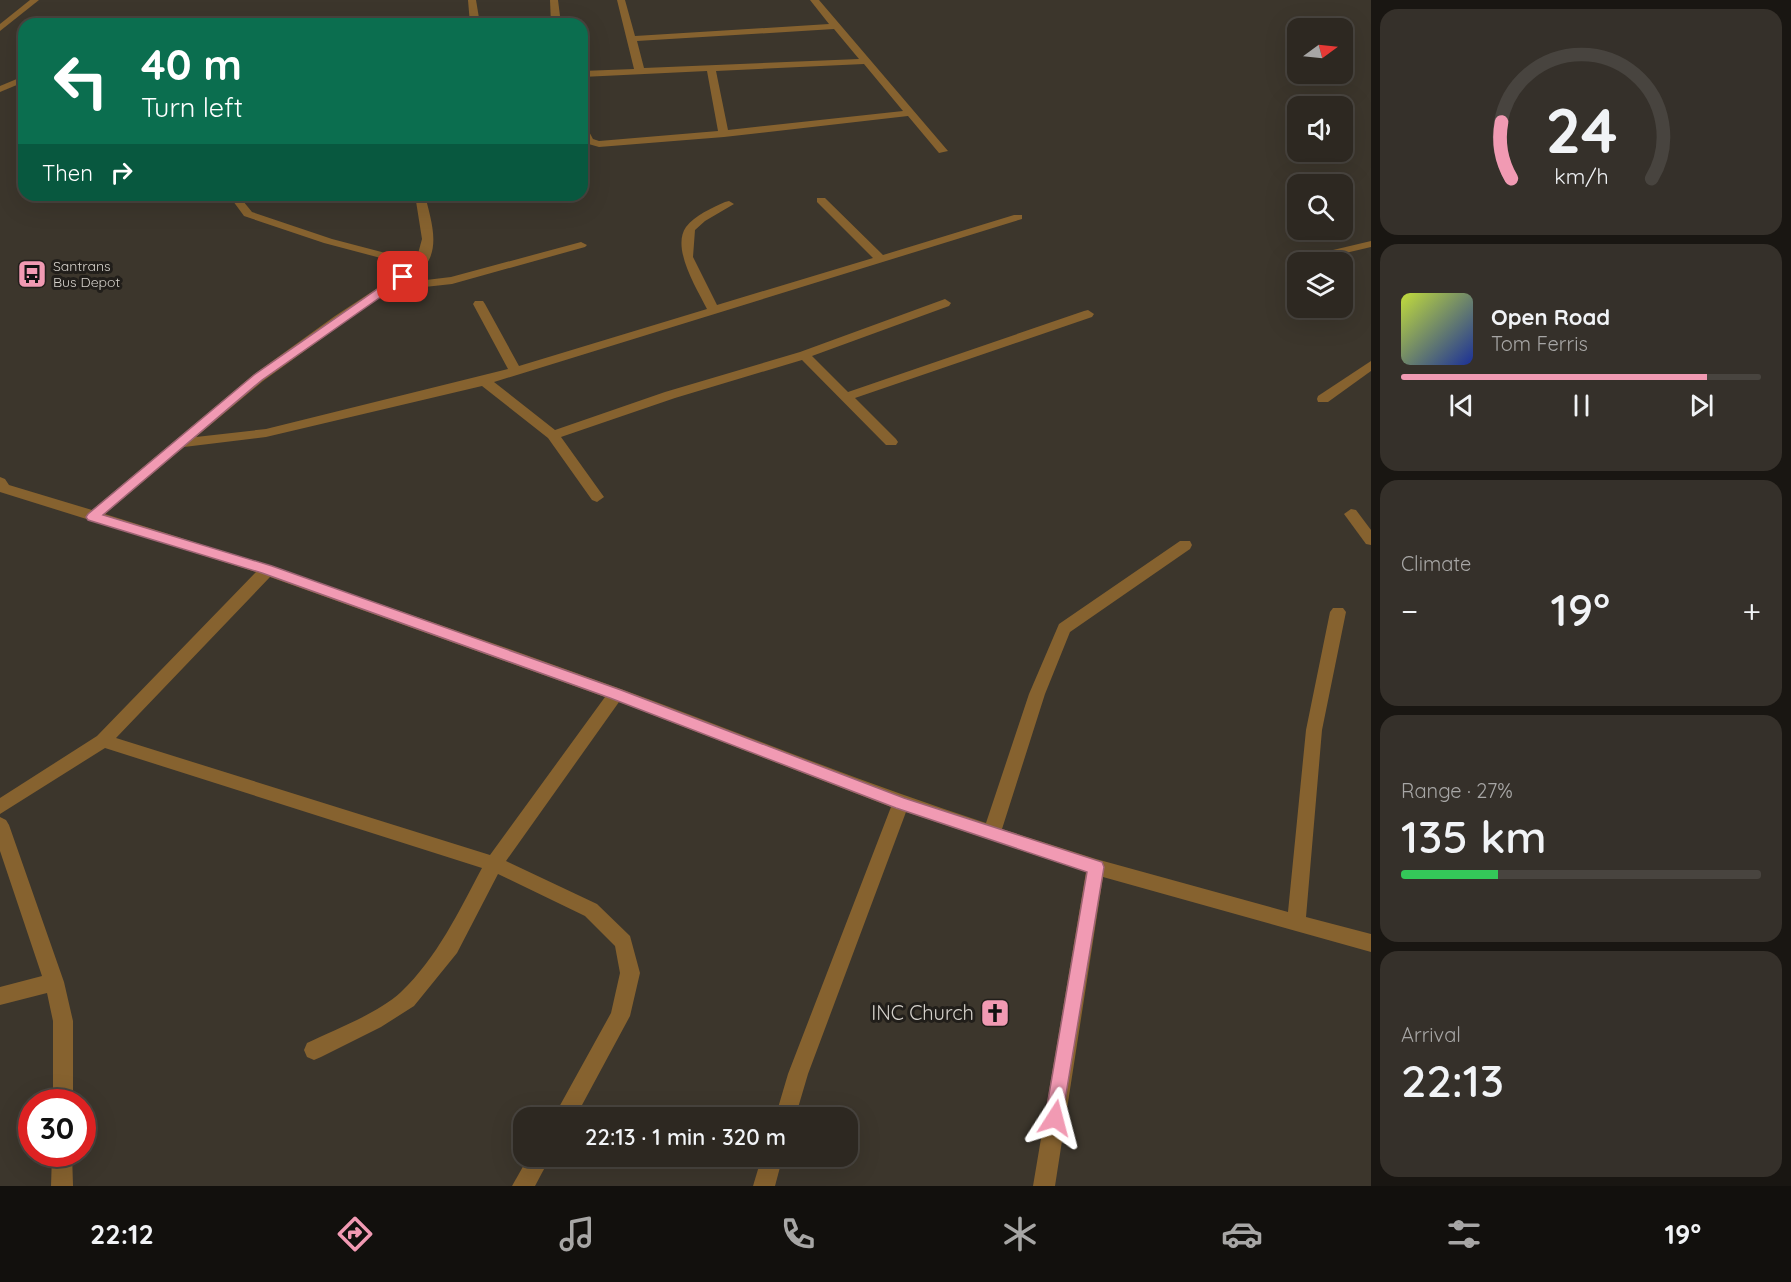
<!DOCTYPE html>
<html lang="en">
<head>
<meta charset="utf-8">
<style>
  body { margin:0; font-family:Quicksand,sans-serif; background:#35302a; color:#f1f3f6; height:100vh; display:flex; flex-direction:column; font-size:22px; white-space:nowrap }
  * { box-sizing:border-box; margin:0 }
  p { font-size:20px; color:#a7a6a5 }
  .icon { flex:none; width:33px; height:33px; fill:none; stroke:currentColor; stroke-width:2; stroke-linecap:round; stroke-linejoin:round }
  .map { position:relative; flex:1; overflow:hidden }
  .details { display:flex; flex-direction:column; gap:9px; padding:9px; background:#191612; width:420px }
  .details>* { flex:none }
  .guide { position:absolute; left:18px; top:18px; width:570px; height:183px; border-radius:18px; box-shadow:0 6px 24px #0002,0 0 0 2px #48443f; background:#0b6e4f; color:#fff; overflow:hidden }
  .needle { width:39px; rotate:75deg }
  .controls { position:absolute; left:1287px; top:18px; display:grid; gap:12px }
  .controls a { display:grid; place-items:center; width:66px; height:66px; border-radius:12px; background:#2d2821; box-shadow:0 6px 24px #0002,0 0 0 2px #48443f; font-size:30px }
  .speed { position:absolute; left:18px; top:1089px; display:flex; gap:12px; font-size:30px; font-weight:700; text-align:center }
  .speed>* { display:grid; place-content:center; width:78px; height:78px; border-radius:50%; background:#2d2821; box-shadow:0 6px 24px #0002,0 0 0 2px #48443f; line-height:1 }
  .speed .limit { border:9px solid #d22; background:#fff; color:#111 }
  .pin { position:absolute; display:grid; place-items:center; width:51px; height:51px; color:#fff; margin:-26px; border-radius:12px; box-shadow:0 3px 9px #0006 }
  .me { position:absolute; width:66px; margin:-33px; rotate:9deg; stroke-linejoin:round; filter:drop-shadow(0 0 4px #0008) }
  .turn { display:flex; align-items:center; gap:21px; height:126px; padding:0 24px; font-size:27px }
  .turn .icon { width:78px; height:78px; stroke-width:2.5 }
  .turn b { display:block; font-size:42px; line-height:51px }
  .then { display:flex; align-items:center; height:57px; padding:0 24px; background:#0003; gap:12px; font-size:22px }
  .big { font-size:45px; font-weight:600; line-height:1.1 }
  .details .card { flex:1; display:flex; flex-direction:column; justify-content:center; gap:9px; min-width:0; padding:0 21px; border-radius:18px; background:#35302a }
  .details .dial { align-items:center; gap:0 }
  .dial svg { height:156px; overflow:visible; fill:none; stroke:#48443f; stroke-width:7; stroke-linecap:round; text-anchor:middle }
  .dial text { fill:#f1f3f6; stroke:none }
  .song { display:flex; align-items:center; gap:18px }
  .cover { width:72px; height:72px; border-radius:9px; background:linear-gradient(135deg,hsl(70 70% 55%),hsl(230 70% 35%)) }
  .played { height:6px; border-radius:3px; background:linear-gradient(90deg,#f19ab3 85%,#48443f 85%) }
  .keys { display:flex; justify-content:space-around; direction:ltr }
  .heat { display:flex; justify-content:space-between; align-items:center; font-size:33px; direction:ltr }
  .charge { height:9px; border-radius:4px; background:linear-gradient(90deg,#34c759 27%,#48443f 0) }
  .trip { position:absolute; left:513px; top:1107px; width:345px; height:60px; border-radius:18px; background:#2d2821; box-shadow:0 6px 24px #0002,0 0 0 2px #48443f; font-weight:600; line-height:60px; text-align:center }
  .tabs { display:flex; height:96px; justify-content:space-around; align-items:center; background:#12100d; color:#a7a6a5 }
  .tabs .icon { width:42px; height:42px }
  .tabs .on { color:#f19ab3 }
  .tabs b { font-size:27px; color:#f1f3f6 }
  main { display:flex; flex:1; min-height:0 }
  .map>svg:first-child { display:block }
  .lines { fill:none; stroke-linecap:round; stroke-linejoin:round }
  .minor { fill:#86622f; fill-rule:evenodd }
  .route { fill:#f19ab3; stroke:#9d6474; stroke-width:1.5 }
  .labels { text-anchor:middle; stroke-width:6; stroke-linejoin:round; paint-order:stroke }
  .far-poi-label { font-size:14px; fill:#d5d1cb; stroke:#211e1a; text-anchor:start }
  .near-poi-label { font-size:20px; fill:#d5d1cb; stroke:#211e1a; text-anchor:end }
</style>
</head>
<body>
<main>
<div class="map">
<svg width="1371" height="1186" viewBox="0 0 1371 1186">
  <rect width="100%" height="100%" fill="#3c362c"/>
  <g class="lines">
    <g class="minor">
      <polygon points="30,0 39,0 0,31 0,24"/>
      <polygon points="468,0 476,0 480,24 470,24"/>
      <polygon points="550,0 558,0 561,24 551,24"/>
      <path d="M617 0H625L635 36 829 24 810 0H819L948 151 939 153 908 116 724 137 599 147 585 143 582 137V125L586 126 593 139 599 141 718 131 707 71 582 77V71L634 69ZM834 29 859 59 644 68 637 41ZM864 64 903 111 728 130 716 71Z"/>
      <polygon points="24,76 24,82 0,92 0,86"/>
      <path d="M233 195H243V201L252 212 332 239 416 261 422 239 415 195H425C430 217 441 246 425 266 419 273 408 278 401 283L451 277 581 242 587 245 585 247 452 284 388 291 263 381 196 437 266 429 508 369 473 304 475 301H483L485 304 519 366 707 309C697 289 671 248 686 227 695 215 712 208 725 202L729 201 734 204 705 221 695 230 693 257 717 305 873 258 817 202V198H825L883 255 1014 215H1022V219L494 382 555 430 665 392 800 352 945 299 951 303 949 306 812 356 848 392 1084 311 1088 310 1094 314 1092 317 855 398 896 439 898 442 896 445H886L802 360 675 398 561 437 604 497 597 502 592 500 548 438 482 386 266 437 184 447 105 514C279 568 450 627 621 689 743 734 863 783 986 823L1029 694 1059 624 1180 541H1190L1192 545 1190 549 1070 632 1045 694 1002 829 1096 859 1288 912 1306 730 1330 612 1333 608H1343L1346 612 1322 730 1306 917 1371 934V952L1103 877 1055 1186H1033L1086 872 906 812 808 1074 795 1118H775L788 1074 891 807 619 702 506 861 597 904 630 936 640 973 630 1016 575 1118H553L611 1013 620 973 615 946 585 916 498 874 457 953 414 1006 381 1027 321 1057 314 1060 307 1057 304 1050 307 1043C336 1029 377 1014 401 992 437 958 459 911 482 868L105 748 0 814V798L97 736 256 572 0 492V477L5 479 9 485 92 510 253 375 335 316 411 266 324 243 244 216 233 201ZM270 577 605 697 490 855 116 738Z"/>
      <polygon points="1371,241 1371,247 1337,255 1331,252 1333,250"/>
      <polygon points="1371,361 1371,371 1328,402 1318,402 1317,399 1318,396"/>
      <polygon points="1351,509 1356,510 1371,530 1371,545 1366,544 1344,514"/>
      <polygon points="0,817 6,820 9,825 64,982 73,1021 73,1102 53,1102 53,1021 47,993 0,1005 0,987 42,976 0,851"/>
      <polygon points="52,1154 72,1154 73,1186 51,1186"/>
      <polygon points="529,1156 551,1156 535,1186 512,1186"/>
      <polygon points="762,1156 783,1156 775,1186 753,1186"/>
    </g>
  </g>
  <polygon class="route" points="399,274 407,274 409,277 262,380 103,515 272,566 621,690 904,798 1102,862 1104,867 1061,1124 1055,1127 1048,1124 1045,1118 1087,872 896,808 610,698 262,573 88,520 86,517 88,514 254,375"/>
  <defs>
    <g id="bus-square" transform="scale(1.5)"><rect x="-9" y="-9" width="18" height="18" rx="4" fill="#f19ab3" stroke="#211e1a"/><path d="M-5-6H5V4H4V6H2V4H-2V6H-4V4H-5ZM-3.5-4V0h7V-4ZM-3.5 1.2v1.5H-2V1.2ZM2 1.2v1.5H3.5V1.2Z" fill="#111"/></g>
    <g id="church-square" transform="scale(1.5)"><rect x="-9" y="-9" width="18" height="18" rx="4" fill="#f19ab3" stroke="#211e1a"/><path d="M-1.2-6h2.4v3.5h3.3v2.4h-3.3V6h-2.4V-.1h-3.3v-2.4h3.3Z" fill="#111"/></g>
  </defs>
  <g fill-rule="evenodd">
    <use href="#bus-square" x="32" y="274"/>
    <use href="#church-square" x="995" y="1013"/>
  </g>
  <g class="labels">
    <g class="far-poi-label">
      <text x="53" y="271">Santrans<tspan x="53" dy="16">Bus Depot</tspan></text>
    </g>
    <g class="near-poi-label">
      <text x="974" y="1020">INC Church</text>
    </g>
  </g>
</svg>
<div class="controls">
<a><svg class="needle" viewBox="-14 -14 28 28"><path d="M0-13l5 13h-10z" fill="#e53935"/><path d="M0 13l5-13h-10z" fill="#a7a6a5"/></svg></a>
<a><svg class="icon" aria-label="sound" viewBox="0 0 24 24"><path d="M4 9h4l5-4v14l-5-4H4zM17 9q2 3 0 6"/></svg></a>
<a><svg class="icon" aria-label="search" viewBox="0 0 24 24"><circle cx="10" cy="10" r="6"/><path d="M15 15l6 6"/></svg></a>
<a><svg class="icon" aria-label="layers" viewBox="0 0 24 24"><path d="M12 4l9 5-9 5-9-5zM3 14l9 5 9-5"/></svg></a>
</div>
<div class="speed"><div class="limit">30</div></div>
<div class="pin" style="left:403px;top:277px;background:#d93025"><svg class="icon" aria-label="arrive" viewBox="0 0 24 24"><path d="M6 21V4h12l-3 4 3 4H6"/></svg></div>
<svg class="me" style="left:1055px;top:1118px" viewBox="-20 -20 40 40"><path d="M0-17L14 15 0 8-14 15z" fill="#f19ab3" stroke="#fff" stroke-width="4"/></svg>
<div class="trip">22:13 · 1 min · 320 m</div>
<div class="guide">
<div class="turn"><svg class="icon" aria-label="left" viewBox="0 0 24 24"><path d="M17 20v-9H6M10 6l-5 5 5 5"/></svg><div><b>40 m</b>Turn left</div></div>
<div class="then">Then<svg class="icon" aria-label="right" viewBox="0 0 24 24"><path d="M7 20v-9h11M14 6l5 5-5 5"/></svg></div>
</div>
</div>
<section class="details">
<div class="card dial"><svg viewBox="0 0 100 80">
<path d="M14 69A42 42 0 1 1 86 69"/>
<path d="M14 69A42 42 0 0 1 9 40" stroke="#f19ab3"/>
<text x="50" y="56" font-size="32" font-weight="700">24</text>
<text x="50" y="72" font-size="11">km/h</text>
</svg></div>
<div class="card">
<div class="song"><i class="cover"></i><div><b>Open Road</b><p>Tom Ferris</p></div></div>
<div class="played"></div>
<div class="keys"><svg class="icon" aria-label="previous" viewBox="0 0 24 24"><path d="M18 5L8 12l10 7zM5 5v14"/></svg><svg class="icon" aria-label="pause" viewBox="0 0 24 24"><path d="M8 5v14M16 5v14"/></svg><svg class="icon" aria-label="next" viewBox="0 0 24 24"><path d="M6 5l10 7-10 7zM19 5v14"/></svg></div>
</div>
<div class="card"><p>Climate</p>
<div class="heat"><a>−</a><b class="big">19°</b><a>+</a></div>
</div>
<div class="card"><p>Range · 27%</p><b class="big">135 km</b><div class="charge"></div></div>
<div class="card"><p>Arrival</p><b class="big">22:13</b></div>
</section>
</main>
<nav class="tabs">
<b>22:12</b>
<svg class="icon on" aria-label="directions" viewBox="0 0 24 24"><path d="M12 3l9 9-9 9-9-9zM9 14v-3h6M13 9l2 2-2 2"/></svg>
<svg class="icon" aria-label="music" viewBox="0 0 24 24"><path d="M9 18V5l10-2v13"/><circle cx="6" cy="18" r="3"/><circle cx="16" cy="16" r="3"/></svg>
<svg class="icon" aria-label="phone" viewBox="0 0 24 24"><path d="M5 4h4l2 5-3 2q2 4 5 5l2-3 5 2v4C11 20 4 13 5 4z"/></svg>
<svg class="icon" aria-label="climate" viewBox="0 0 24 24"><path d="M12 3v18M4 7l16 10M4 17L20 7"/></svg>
<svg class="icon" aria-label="car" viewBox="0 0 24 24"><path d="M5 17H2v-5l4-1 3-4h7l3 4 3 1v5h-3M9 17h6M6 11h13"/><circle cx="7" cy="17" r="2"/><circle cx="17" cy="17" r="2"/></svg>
<svg class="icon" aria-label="filters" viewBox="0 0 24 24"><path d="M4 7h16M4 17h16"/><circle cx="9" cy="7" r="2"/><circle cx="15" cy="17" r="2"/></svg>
<b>19°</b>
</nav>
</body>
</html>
